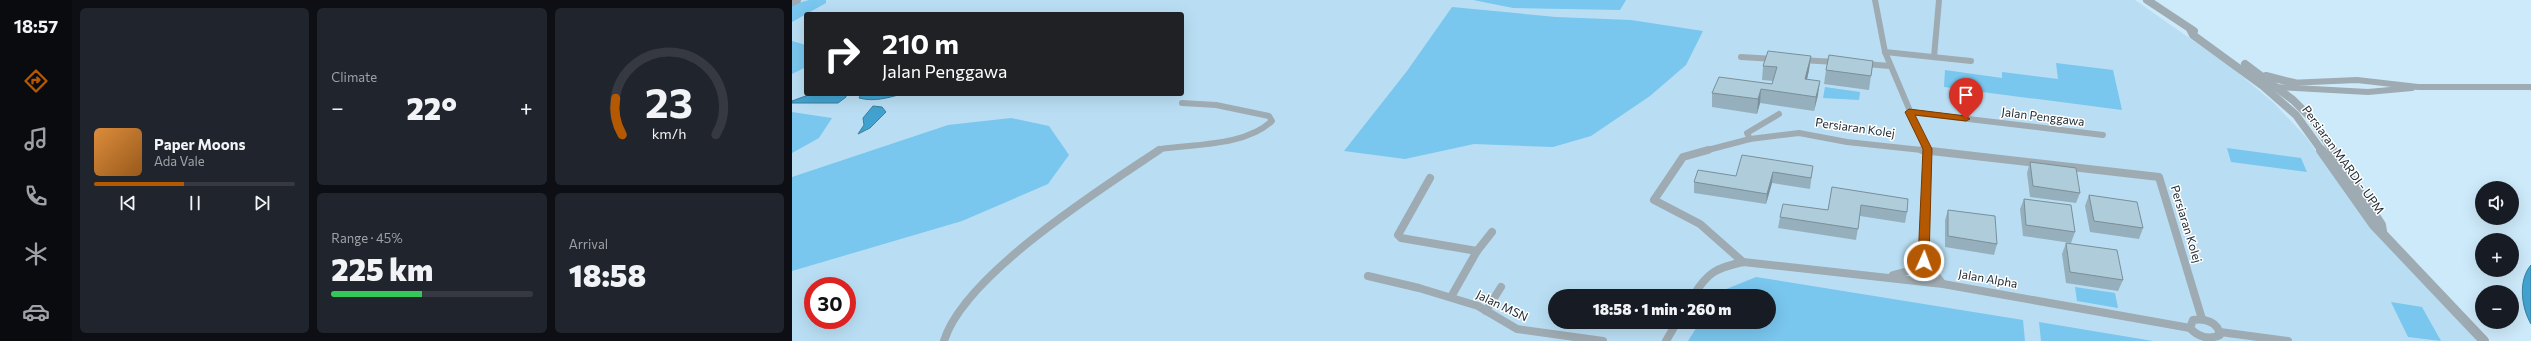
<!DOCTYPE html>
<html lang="en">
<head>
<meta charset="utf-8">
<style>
  body { margin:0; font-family:Commissioner,sans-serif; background:#20242c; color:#f1f3f6; height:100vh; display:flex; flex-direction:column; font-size:15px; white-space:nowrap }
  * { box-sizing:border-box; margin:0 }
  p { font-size:13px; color:#9ea1a6 }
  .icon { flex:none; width:22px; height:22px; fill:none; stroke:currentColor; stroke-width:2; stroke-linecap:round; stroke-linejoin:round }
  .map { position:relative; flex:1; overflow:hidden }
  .drawer { display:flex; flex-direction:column; gap:8px; padding:8px; background:#0d0f14; width:720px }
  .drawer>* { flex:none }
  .guide { position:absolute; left:12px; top:12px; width:380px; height:84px; border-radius:4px; box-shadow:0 4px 16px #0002; background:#202124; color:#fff; overflow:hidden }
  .tools { position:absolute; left:1683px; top:181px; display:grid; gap:8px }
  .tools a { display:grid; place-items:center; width:44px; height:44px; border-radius:50%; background:#171b24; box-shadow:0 4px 16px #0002; font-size:20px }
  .speed { position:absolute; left:12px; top:277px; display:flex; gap:8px; font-size:20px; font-weight:700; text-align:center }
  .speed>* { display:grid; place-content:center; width:52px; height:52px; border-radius:50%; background:#171b24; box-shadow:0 4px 16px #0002; line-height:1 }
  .speed .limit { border:6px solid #d22; background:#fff; color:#111 }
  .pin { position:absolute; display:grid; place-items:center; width:34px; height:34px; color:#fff; margin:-41px -17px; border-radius:50% 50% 50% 0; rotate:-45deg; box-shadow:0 0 4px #0007 }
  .pin .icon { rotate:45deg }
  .me { position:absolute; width:44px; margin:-22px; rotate:2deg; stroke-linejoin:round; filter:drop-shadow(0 0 3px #0008) }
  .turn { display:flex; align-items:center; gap:14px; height:84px; padding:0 12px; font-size:18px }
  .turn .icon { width:52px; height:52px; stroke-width:2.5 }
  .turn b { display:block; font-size:28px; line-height:34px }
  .big { font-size:30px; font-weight:800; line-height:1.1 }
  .drawer .tile { flex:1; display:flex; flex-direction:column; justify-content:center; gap:6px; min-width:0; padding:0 14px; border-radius:6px; background:#20242c }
  .drawer .dial { align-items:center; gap:0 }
  .dial svg { height:104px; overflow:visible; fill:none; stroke:#363941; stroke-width:7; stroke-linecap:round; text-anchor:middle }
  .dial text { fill:#f1f3f6; stroke:none }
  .song { display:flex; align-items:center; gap:12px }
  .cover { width:48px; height:48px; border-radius:6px; background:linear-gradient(135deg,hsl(30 70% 55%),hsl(30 70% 35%)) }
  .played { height:4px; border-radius:2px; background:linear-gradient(90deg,#b55802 45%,#363941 45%) }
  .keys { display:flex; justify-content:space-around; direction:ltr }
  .heat { display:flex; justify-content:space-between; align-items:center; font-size:22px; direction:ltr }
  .charge { height:6px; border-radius:3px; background:linear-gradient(90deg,#34c759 45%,#363941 0) }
  .drawer .tiles { flex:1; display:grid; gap:8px; grid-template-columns:repeat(3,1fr) }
  .tile:first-child { grid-row:span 2 }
  .trip { position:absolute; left:756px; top:289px; width:228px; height:40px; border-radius:20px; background:#171b24; box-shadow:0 4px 16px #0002; font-weight:800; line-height:40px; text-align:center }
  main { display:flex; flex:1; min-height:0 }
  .menu { display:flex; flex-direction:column; width:72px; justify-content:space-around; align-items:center; background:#090b0e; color:#9ea1a6 }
  .menu .icon { width:28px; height:28px }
  .menu .selected { color:#b55802 }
  .menu b { font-size:18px; color:#f1f3f6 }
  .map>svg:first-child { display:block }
  .built { fill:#b9def3; fill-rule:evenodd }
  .green { fill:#79c6ee }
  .water { fill:#42a2cf; stroke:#387fa0 }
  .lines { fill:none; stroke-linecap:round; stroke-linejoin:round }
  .minor-far1 { stroke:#9fabb2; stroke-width:6 }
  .minor { stroke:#9fabb2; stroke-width:8 }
  .tertiary-far1 { stroke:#9fabb2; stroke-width:8 }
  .tertiary { stroke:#9fabb2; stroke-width:10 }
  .wall { fill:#96afbc }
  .shaded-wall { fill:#7a8f99 }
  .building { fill:#afccdb; stroke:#7a8f99 }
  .route { fill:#b55802; stroke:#763901 }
  .labels { text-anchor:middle; stroke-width:3; stroke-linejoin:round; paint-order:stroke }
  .street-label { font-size:12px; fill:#212c32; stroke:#fff }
</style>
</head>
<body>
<main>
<nav class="menu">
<b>18:57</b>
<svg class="icon selected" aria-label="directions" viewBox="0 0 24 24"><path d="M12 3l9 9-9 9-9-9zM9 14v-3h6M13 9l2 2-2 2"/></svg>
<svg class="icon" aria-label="music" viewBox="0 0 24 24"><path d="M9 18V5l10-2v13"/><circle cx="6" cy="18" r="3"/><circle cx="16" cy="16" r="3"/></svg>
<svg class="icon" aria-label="phone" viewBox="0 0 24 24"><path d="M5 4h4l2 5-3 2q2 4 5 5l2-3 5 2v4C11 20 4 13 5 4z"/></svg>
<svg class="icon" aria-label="climate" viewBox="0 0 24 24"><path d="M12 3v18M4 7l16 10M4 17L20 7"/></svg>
<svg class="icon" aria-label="car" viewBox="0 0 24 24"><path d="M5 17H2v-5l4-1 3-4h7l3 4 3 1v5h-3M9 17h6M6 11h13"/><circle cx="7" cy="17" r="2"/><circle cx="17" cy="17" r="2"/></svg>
</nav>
<section class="drawer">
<div class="tiles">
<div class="tile">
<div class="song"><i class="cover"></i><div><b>Paper Moons</b><p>Ada Vale</p></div></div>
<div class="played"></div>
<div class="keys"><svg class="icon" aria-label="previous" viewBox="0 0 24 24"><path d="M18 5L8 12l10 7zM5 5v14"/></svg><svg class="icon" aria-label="pause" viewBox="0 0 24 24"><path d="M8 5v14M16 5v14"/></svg><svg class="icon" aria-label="next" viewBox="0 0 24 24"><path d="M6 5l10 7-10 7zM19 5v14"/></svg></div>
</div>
<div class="tile"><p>Climate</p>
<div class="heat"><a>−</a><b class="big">22°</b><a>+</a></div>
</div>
<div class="tile dial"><svg viewBox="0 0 100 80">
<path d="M14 69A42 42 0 1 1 86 69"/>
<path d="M14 69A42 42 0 0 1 9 41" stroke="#b55802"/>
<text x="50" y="56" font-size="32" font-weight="700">23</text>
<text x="50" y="72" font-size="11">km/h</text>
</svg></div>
<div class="tile"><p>Range · 45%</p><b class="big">225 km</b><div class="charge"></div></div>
<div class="tile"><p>Arrival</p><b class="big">18:58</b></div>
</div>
</section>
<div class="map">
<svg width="1739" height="341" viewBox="0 0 1739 341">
  <rect width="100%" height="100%" fill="#cdeafa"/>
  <path class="built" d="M0 0H1343L1439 67 1482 103 1514 137 1570 215 1685 341H0ZM14 14H390V94H14ZM21 286H55V320H21ZM763 296H977V322H763Z"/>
  <g class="green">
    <polygon points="17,0 34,0 34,3 0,22 0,5"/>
    <polygon points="681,0 834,0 828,10 721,8"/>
    <polygon points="660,7 764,17 839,20 911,31 894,65 858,96 799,136 761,147 682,144 613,159 552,151 615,71"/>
    <polygon points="0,41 14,45 14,67 0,74"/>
    <polygon points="1264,63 1321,70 1330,110 1152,87 1153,70 1210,78 1210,72 1266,79"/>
    <polygon points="1033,87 1068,92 1067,100 1031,98"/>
    <polygon points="0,112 40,118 27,138 0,153"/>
    <polygon points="219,118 257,126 277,155 256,184 170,221 0,271 0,177 156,125"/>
    <polygon points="1435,148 1509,158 1515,172 1439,162"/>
    <polygon points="964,277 1231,320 1233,341 896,341 908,322 977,322 977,296 925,296 927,292"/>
    <polygon points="1283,287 1323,293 1326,308 1285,301"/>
    <polygon points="1599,302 1630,307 1649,341 1616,337"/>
    <polygon points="1247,322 1361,341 1249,341"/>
  </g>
  <g class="water">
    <polygon points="19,94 54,94 54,97 46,103 0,103 0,101"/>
    <path d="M69 94H110C95 98 82 102 67 98Z"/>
    <polygon points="81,106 90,107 94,112 78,128 66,134 72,125 71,118"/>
    <path d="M1739 265V324C1729 307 1726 280 1739 265Z"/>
  </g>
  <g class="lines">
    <g class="minor-far1">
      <polyline points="1083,0 1093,52 1135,151"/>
      <polyline points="1093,52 1179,61"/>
      <polyline points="949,57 982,59"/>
      <polyline points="1142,57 1147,0"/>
      <polyline points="1009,60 1044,62"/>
      <polyline points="1073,64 1098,66"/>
      <polyline points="1496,83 1565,80 1626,87 1739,87"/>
      <polyline points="1483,87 1576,92 1620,88"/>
      <polyline points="1117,112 1311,135"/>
      <polyline points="958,139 955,133 987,114"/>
      <path d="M365 151 369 149C404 144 453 146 480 121L477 116 424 105 390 103"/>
      <polyline points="912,151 958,139 1007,133 1055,142 1139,151"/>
    </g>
    <g class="minor">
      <polyline points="916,150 891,157 862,200 908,224 951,262"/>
      <polyline points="1130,150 1367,177 1410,319"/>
      <polyline points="1135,150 1132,261 1150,283"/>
      <polyline points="638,178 606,235 609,238 685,251"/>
      <polyline points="1101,275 1116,271 1132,261"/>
      <polyline points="576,276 627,288 686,306 725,329 811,341"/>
      <path d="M901 296C916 272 924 268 951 262L1151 284 1398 328"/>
      <polyline points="659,297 685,251 700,232"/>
      <polyline points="694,311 709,287"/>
      <path d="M1401 320C1413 318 1426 322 1428 335 1417 340 1406 337 1398 328Z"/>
      <polyline points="1428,332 1496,341"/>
      <path d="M152 341C172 275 309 189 367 150"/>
      <polyline points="874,341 885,322"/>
    </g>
    <g class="tertiary-far1">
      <polyline points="1355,0 1402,31"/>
      <polyline points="0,2 5,0"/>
      <polyline points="1398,29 1401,35 1471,86 1504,115 1530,151"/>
      <polyline points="1453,64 1501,100 1520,119 1541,151"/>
      <polyline points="1474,76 1502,83"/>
    </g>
    <g class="tertiary">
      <polyline points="1529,150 1582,225 1692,341"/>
      <polyline points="1540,150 1589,225 1590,231"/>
    </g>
  </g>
  <g class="wall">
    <polygon points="1019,56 1017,70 1015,79 1026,95 1022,111 968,103 965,114 920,107 920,93 980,84 981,81 970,80 971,66"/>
    <polygon points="1081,61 1077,90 1032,84 1034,70"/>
    <polygon points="1238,162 1288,193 1284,203 1238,197 1235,173"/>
    <polygon points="1021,166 1018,189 980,183 974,204 902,193 902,182 944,176"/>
    <polygon points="1040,187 1115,212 1113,223 1068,216 1064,240 986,228 988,217 1036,210"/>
    <polygon points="1297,195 1351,228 1347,239 1298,232 1293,206"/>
    <polygon points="1232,199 1283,232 1279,243 1231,236 1228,209"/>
    <polygon points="1156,210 1205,244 1202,255 1153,247 1153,220"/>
    <polygon points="1274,243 1331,280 1326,291 1274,283 1270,254"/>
  </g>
  <g class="shaded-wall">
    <polygon points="1019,56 1017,70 1012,93 1013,79"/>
    <polygon points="1028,81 1026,95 1022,111 1024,97"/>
    <polygon points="969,89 968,103 965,114 966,99"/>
    <polygon points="981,172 980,183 974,204 975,194"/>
  </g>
  <g class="building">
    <polygon points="976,51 1019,56 1013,79 1028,81 1024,97 969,89 966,99 920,93 927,77 980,84 985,67 971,66"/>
    <polygon points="1037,55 1081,61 1079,76 1034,70"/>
    <polygon points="950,155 1021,166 1019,178 981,172 975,194 902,182 906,170 944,176"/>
    <polygon points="1238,162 1284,168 1288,193 1241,186"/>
    <polygon points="1040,187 1116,199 1115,212 1069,205 1066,229 988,217 991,204 1036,210"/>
    <polygon points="1297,195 1345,202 1351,228 1302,221"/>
    <polygon points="1232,199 1279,205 1283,232 1234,225"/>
    <polygon points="1156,210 1203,216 1205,244 1156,236"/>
    <polygon points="1274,243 1325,250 1331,280 1278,272"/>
  </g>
  <polygon class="route" points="1117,109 1174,116 1178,119 1174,121 1123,115 1140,149 1137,261 1132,265 1126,261 1131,149 1113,112"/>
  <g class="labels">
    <g class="street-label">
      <text transform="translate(1251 117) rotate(7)" y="4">Jalan Penggawa</text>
      <text transform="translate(1063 128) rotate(8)" y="4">Persiaran Kolej</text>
      <text transform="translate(1551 160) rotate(54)" y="4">Persiaran MARDI - UPM</text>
      <text transform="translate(1394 224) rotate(73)" y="4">Persiaran Kolej</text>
      <text transform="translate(1196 279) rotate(10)" y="4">Jalan Alpha</text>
      <text transform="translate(710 306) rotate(26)" y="4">Jalan MSN</text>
    </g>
  </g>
</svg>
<div class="tools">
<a><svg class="icon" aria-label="sound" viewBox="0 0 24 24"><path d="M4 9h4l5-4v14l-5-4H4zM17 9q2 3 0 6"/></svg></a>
<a>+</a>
<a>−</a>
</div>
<div class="speed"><div class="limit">30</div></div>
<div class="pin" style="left:1174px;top:119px;background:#d93025"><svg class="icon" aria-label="arrive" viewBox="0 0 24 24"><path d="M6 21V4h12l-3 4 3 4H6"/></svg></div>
<svg class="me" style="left:1132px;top:261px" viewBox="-20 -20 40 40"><circle r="17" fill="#b55802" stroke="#fff" stroke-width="3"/><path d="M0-11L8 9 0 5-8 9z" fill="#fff"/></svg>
<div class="trip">18:58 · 1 min · 260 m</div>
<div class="guide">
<div class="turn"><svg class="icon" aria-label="right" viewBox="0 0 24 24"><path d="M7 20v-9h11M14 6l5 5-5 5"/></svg><div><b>210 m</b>Jalan Penggawa</div></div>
</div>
</div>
</main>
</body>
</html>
